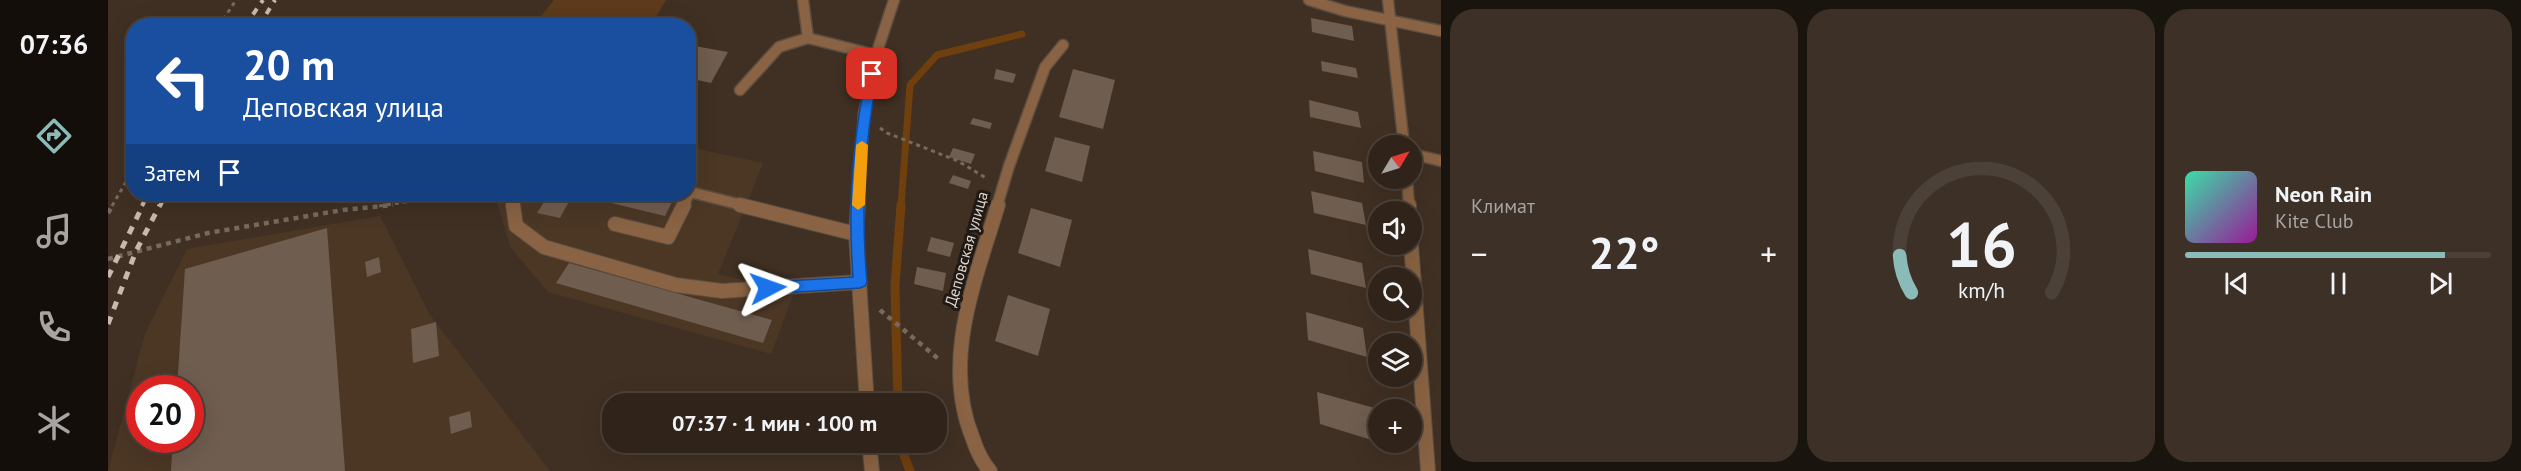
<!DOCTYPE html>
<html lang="ru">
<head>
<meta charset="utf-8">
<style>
  body { margin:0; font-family:"PT Sans",sans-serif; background:#3c3027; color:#f1f3f6; height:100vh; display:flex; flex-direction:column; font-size:22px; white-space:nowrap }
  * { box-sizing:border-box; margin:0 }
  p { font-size:20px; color:#a8a4a2 }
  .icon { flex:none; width:33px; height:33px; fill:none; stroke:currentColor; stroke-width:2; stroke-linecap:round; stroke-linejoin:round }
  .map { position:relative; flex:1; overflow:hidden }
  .side { display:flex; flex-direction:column; gap:9px; padding:9px; background:#1a140e; width:1080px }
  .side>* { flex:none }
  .hud { position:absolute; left:18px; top:18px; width:570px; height:183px; border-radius:24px; box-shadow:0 6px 24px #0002,0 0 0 2px #4b4139; background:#1a4fa0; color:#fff; overflow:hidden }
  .needle { width:39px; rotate:52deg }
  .fabs { position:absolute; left:1260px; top:135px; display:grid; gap:12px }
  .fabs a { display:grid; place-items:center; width:54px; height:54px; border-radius:50%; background:#30241a; box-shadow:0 6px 24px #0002,0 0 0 2px #4b4139; font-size:30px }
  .speed { position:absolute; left:18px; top:375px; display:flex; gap:12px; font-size:30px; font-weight:700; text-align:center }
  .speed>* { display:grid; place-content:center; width:78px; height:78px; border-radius:50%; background:#30241a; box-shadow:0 6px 24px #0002,0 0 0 2px #4b4139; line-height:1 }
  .speed .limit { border:9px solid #d22; background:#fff; color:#111 }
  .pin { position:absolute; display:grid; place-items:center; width:51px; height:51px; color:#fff; margin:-26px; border-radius:12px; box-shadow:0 3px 9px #0006 }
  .me { position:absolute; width:66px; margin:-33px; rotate:86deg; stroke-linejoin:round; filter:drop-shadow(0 0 4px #0008) }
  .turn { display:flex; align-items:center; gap:21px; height:126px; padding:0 18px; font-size:27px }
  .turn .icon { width:78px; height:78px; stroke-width:2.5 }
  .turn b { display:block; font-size:42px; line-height:51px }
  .then { display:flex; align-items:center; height:57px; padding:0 18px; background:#0003; gap:12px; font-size:22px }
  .big { font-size:45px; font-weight:800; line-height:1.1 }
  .side .widget { flex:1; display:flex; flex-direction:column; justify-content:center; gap:9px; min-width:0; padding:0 21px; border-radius:24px; background:#3c3027 }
  .side .dial { align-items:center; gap:0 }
  .dial svg { height:156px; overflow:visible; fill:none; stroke:#4b4139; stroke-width:7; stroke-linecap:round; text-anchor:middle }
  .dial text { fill:#f1f3f6; stroke:none }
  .song { display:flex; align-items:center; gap:18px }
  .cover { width:72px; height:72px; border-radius:9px; background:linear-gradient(135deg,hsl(160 70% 55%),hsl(300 70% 35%)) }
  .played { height:6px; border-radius:3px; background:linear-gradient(90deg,#8bbbb9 85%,#4b4139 85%) }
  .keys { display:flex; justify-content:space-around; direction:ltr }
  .heat { display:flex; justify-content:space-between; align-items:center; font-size:33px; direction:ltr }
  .side .tiles { flex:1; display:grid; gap:9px; grid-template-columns:repeat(3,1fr) }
  .trip { position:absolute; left:494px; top:393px; width:345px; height:60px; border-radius:24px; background:#30241a; box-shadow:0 6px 24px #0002,0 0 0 2px #4b4139; font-weight:800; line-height:60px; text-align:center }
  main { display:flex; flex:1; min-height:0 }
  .dock { display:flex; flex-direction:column; width:108px; justify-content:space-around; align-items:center; background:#130e0a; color:#a8a4a2 }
  .dock .icon { width:42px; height:42px }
  .dock .selected { color:#8bbbb9 }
  .dock b { font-size:27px; color:#f1f3f6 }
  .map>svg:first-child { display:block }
  .built { fill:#4c3725; fill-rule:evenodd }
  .green { fill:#5d3b1c }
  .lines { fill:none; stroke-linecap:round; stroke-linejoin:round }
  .stream-far1 { stroke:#6f3f0e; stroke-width:7 }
  .stream { stroke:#6f3f0e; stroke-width:9 }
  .building { fill:#6f5d4f }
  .service-far1-casing { stroke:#5c4d41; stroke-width:13 }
  .service-casing { stroke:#5c4d41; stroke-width:16 }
  .minor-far1-casing { stroke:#5c4d41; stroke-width:13 }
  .minor-casing { stroke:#5c4d41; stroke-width:16 }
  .path-far1 { stroke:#77695e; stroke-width:3; stroke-dasharray:4 4; stroke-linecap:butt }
  .path { stroke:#77695e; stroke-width:4.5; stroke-dasharray:5 5; stroke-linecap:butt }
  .service-far1 { stroke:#896343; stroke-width:10 }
  .service { stroke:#896343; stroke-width:14 }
  .minor-far1 { stroke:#896343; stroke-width:10 }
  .minor { stroke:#896343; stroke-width:14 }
  .rail-far1 { stroke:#c5b9b0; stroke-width:4; stroke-dasharray:7 7; stroke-linecap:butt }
  .rail { stroke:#c5b9b0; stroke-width:5; stroke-dasharray:8 8; stroke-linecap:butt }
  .route { fill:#1a73e8; stroke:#114b97; stroke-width:1.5 }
  .slow { fill:#f59e0b }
  .labels { text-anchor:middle; stroke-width:6; stroke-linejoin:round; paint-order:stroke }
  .street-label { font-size:16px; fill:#ded3cb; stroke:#211914 }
</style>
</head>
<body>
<main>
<nav class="dock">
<b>07:36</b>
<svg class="icon selected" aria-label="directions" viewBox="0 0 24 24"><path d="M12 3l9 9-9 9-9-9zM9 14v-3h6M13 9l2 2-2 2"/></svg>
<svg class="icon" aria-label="music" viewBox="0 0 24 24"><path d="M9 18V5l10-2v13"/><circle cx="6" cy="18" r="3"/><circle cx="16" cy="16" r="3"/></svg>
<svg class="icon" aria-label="phone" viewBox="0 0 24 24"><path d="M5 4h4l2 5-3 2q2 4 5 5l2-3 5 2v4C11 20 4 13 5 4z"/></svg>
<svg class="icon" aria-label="climate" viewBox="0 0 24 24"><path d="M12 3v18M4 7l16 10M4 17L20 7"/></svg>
</nav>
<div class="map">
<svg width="1333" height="471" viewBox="0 0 1333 471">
  <rect width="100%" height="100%" fill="#403023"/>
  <g class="built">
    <polygon points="581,147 655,163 610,274 686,293 663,354 440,292 403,248 386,194 580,194"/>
    <path d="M272 216 322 315 442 471H0L37 334 79 249ZM32 388H82V440H32Z"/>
  </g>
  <polygon class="green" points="446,0 558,0 543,25 426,25"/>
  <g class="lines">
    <polyline class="stream-far1" points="793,206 802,85 829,55 914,34"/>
    <g class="stream">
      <polyline points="790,404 787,286 793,205"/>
      <polyline points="791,442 802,471"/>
    </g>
  </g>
  <g class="building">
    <polygon points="1203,18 1244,26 1246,41 1204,32"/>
    <polygon points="587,46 620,52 603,83 580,78 580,56"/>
    <polygon points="1213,61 1248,68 1250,78 1214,71"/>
    <polygon points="888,69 908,74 905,83 886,79"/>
    <polygon points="965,69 1007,80 995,129 951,117"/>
    <polygon points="1201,100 1250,112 1253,128 1202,117"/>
    <polygon points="865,118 884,123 882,129 862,124"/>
    <polygon points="947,137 982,146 974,182 937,171"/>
    <polygon points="845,148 867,154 863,164 841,157"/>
    <polygon points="1205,151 1254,162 1256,183 1207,171"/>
    <polygon points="845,175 863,181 860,189 841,183"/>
    <polygon points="1203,191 1254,203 1258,225 1206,213"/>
    <polygon points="441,194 465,194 452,218 429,213"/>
    <polygon points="504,194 568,194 557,216 499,202"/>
    <polygon points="923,208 964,220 952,267 910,253"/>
    <polygon points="219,228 237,471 63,471 65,440 82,440 82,388 69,388 77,269"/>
    <polygon points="823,237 846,243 842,257 819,251"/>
    <polygon points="1200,249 1254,263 1258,288 1203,274"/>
    <polygon points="271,257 273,272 259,277 257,262"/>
    <polygon points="461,263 664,320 655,343 448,283"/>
    <polygon points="809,267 838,273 835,291 806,284"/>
    <polygon points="900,295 942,309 930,356 887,341"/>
    <polygon points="1198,312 1255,328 1259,357 1200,340"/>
    <polygon points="328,322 331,356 305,363 303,329"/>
    <polygon points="1209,392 1270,409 1270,442 1212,424"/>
    <polygon points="362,411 364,427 343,434 341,417"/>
  </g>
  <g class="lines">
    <g class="service-far1-casing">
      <g id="service-far1">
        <polyline points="695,0 700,38"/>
        <polyline points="632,90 671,47 700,38 768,55"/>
        <polyline points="1304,154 1333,161"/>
        <polyline points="406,206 405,201 410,194"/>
        <polyline points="575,206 582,192 638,206"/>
      </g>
    </g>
    <g class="service-casing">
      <g id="service">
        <polyline points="405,205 408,226 436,247 568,285 614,291 752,282"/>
        <polyline points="632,205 748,234"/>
        <polyline points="507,224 560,237 576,205"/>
      </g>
    </g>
    <g class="minor-far1-casing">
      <g id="minor-far1">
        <polyline points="1201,0 1237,11 1333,31"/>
        <polyline points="1280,0 1296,146"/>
        <polyline points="1299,178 1301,206"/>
        <polyline points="750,206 756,113 768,55 786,0"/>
        <polyline points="889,206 901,166 937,67 955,45"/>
      </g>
    </g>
    <g class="minor-casing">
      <g id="minor">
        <polyline points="750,205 748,234 759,404"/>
        <polyline points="1301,205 1301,212"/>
        <polyline points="1303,244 1320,471"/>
        <polyline points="761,442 764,471"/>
        <path d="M882 471C873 461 869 451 865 439 833 361 867 281 890 205"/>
      </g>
    </g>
    <g class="path-far1">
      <polyline points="111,26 128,0"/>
      <polyline points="772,128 779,133 850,161 878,178"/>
      <polyline points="4,206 26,168"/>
      <polyline points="271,206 349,194"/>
    </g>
    <g class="path">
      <polyline points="0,213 5,205"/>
      <polyline points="0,259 100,233 235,210 285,205"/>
      <polyline points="772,310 833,361"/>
    </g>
    <use href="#service-far1" class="service-far1"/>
    <use href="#service" class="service"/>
    <use href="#minor-far1" class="minor-far1"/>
    <use href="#minor" class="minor"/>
    <g class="rail-far1">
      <polyline points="137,26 155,0"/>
      <polyline points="151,26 167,0"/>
      <polyline points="34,206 40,194"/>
      <polyline points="52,206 58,194"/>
    </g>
    <g class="rail">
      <polyline points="0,277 35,205"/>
      <polyline points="0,324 28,251 52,205"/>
    </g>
  </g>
  <path class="route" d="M764 71 770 74C756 142 753 213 759 282L757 286 752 288 660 294 655 292 653 288 655 284 660 282 745 277C740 210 744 140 759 74Z"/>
  <polygon class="slow" points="754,141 760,145 757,205 750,210 744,205 748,145"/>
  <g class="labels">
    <g class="street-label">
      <text transform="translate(858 249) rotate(-74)" y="6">Деповская улица</text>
    </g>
  </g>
</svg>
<div class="fabs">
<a><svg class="needle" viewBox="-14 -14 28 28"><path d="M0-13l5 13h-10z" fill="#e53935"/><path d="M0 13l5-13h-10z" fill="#a8a4a2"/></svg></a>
<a><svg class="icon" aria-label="sound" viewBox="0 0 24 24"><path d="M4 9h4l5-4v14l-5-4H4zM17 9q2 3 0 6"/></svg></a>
<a><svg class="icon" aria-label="search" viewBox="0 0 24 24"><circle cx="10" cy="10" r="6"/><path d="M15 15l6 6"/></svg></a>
<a><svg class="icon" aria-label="layers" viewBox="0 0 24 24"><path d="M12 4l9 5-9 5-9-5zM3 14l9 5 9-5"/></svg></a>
<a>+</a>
</div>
<div class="speed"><div class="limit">20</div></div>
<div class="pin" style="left:764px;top:74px;background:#d93025"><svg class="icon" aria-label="arrive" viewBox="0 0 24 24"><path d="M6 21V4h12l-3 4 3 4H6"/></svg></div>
<svg class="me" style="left:660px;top:288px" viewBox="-20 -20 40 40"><path d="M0-17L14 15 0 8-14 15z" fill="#1a73e8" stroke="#fff" stroke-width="4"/></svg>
<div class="trip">07:37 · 1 мин · 100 m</div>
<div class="hud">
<div class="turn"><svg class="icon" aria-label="left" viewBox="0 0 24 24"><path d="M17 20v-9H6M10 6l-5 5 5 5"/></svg><div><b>20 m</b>Деповская улица</div></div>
<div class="then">Затем<svg class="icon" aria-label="arrive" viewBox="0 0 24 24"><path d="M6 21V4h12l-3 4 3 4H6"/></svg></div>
</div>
</div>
<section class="side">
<div class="tiles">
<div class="widget"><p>Климат</p>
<div class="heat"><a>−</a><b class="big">22°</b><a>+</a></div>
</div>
<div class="widget dial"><svg viewBox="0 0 100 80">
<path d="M14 69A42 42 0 1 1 86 69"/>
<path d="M14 69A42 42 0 0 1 8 50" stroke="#8bbbb9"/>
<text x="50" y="56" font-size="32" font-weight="700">16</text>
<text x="50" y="72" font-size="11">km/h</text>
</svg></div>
<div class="widget">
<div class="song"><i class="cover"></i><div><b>Neon Rain</b><p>Kite Club</p></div></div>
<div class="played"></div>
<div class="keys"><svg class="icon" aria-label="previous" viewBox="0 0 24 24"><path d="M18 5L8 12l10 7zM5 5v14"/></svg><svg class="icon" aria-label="pause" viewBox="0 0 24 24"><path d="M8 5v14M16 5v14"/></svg><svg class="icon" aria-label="next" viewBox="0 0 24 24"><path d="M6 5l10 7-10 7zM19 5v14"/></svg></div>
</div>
</div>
</section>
</main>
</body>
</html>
